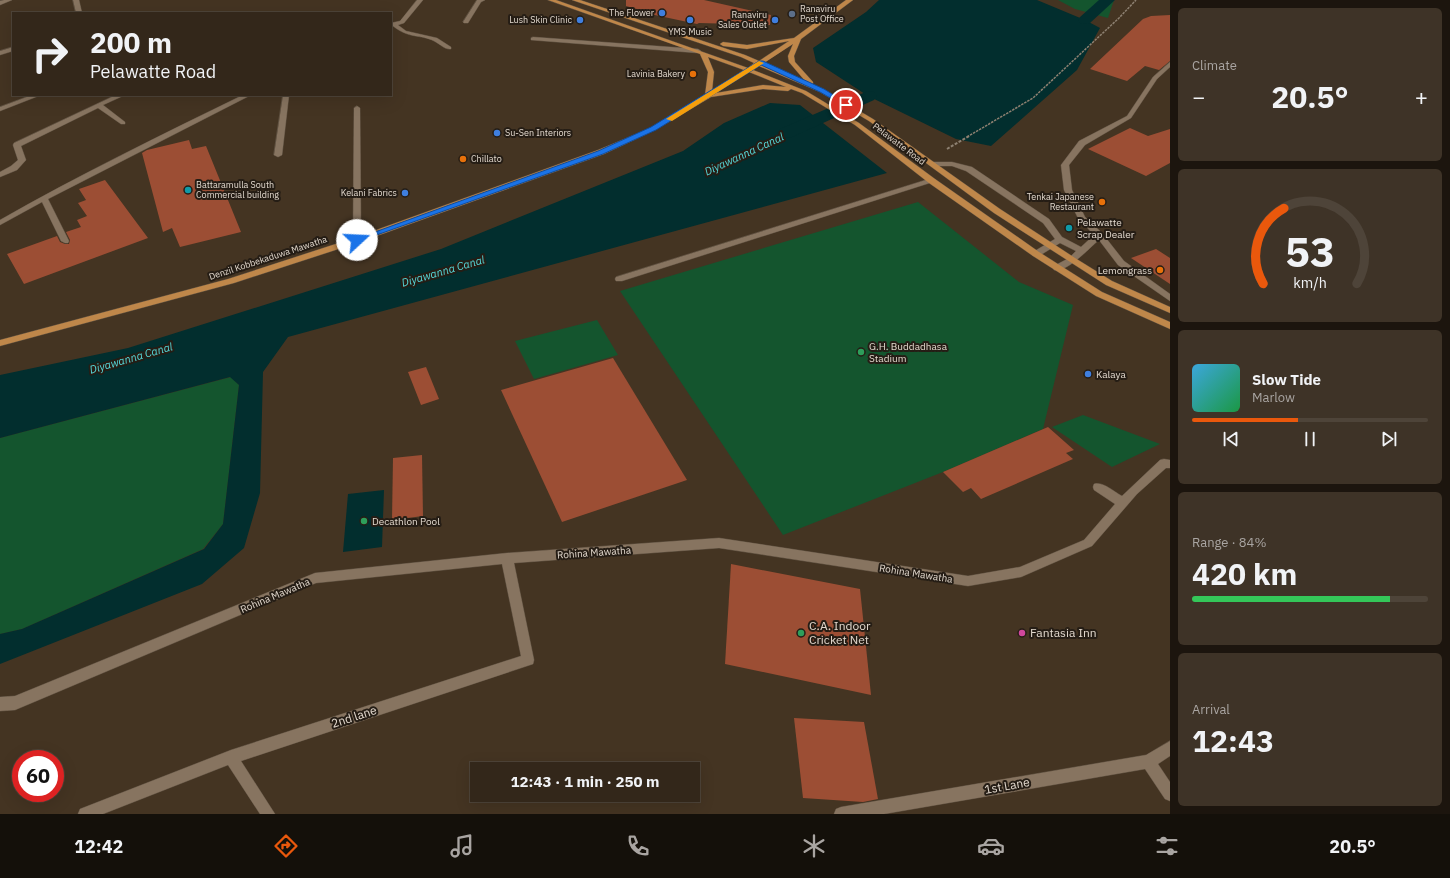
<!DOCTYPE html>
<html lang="en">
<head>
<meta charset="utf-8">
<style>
  body { margin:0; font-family:"IBM Plex Sans",sans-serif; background:#3e3327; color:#f1f3f6; height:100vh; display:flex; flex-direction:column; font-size:15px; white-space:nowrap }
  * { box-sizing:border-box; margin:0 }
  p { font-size:13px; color:#a9a5a2 }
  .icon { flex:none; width:22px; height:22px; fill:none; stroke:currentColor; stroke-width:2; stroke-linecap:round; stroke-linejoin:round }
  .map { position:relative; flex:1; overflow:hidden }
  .panel { display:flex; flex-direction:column; gap:8px; padding:8px; background:#1c150e; width:280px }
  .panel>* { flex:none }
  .hud { position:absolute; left:12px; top:12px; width:380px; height:84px; border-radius:0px; box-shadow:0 4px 16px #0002,0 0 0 1px #4e4439; background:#33271a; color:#f1f3f6; overflow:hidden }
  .speed { position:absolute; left:12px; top:750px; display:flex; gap:8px; font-size:20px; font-weight:700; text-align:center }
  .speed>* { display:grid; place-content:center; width:52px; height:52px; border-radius:50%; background:#33271a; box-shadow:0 4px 16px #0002,0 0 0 1px #4e4439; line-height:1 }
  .speed .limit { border:6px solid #d22; background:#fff; color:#111 }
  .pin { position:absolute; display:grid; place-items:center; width:34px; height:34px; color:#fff; margin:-17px; border:2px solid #fff; border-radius:50%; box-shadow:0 1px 4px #0007 }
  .me { position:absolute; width:44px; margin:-22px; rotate:70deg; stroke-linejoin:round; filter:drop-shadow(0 0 3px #0008) }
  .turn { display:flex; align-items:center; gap:14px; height:84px; padding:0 12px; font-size:18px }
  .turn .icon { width:52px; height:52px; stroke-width:2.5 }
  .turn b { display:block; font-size:28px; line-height:34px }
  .big { font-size:30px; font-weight:700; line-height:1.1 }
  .panel .tile { flex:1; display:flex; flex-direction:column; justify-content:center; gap:6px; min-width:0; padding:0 14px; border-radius:6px; background:#3e3327 }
  .panel .dial { align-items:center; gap:0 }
  .dial svg { height:104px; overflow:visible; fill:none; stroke:#4e4439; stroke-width:7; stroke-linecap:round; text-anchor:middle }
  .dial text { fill:#f1f3f6; stroke:none }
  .song { display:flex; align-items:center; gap:12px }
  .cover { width:48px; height:48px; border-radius:6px; background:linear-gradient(135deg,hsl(200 70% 55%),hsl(140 70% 35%)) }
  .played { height:4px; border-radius:2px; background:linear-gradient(90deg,#ea580c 45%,#4e4439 45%) }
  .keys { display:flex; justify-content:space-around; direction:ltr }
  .heat { display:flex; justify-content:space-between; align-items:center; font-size:22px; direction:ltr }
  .charge { height:6px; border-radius:3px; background:linear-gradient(90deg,#34c759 84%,#4e4439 0) }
  .trip { position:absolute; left:470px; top:762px; width:230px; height:40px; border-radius:0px; background:#33271a; box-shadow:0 4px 16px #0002,0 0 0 1px #4e4439; font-weight:700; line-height:40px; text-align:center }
  .tabs { display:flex; height:64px; justify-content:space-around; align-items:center; background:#14100a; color:#a9a5a2 }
  .tabs .icon { width:28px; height:28px }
  .tabs .selected { color:#ea580c }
  .tabs b { font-size:18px; color:#f1f3f6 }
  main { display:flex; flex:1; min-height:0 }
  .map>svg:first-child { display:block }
  .green { fill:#14552e }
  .water { fill:#022e2e }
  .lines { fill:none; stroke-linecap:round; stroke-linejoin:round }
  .canal { fill:#022e2e; fill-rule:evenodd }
  .building { fill:#9c4e34 }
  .minor-casing { stroke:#5e5040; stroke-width:1 }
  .major-casing { stroke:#5e5040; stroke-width:1 }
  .path-far1 { stroke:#8d8071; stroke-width:1.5; stroke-dasharray:2.5 1; stroke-linecap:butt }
  .path { stroke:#8d8071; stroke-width:2; stroke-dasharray:3 1.5; stroke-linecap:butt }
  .minor { fill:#877460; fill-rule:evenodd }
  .major { fill:#bf874a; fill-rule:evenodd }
  .route { fill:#1a73e8; stroke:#114b97 }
  .slow { fill:#f59e0b }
  .shop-dot { fill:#3f7fe0; stroke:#251d15; stroke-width:1.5 }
  .service-dot { fill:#5c6f8a; stroke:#251d15; stroke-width:1.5 }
  .food-dot { fill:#e8710a; stroke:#251d15; stroke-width:1.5 }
  .culture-dot { fill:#0f9aa8; stroke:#251d15; stroke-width:1.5 }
  .leisure-dot { fill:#2e9e5b; stroke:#251d15; stroke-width:1.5 }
  .hotel-dot { fill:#d1479c; stroke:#251d15; stroke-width:1.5 }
  .labels { text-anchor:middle; stroke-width:4; stroke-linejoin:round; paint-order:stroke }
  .far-poi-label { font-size:9px; fill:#e3d9ce; stroke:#251d15; text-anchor:end }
  .far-street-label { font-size:9px; fill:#e3d9ce; stroke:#251d15 }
  .poi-label { font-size:10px; fill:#e3d9ce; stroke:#251d15; text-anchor:start }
  .street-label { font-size:10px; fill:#e3d9ce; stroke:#251d15 }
  .water-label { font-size:11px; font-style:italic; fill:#56d9da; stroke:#251d15 }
  .near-poi-label { font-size:12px; fill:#e3d9ce; stroke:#251d15; text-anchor:start }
  .near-street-label { font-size:12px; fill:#e3d9ce; stroke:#251d15 }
</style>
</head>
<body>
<main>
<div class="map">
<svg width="1170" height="814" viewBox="0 0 1170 814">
  <rect width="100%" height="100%" fill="#443422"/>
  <g class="green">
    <polygon points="1058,0 1114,0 1108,18 1075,9"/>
    <polygon points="918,202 1019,282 1073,305 1043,429 943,472 783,535 620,291"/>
    <polygon points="597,320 618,355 534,379 515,341"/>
    <polygon points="231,377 239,385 223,524 203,549 22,629 0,634 0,438"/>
    <polygon points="1083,415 1160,444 1112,467 1052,427"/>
  </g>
  <g class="water">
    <polygon points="879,0 1037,0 1085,20 1100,28 1077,70 991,146 956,139 868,96 816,62 813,48 866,12"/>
    <polygon points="770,103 800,105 887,173 288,337 263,372 260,493 244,548 202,584 0,664 0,634 22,629 204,549 223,524 239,385 230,377 0,438 0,375 128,348 441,249 683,151 724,123"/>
    <polygon points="384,490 382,547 343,552 348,494"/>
  </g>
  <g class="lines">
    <g class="canal">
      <polygon points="1099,0 1115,0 1090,23 1085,24 1080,23 1078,20 1080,17"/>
      <polygon points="868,91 874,92 877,96 874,100 792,137 786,138 780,137 777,133 780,129"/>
    </g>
  </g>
  <g class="building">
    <polygon points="626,0 704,0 771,15 770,25 699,23 697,24 650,14 651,13 626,6"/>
    <polygon points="1170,15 1170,61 1159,70 1145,66 1127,81 1090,69 1143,19 1151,16"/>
    <polygon points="1130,128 1148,136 1170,129 1170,163 1146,176 1088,149"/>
    <polygon points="189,140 192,149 206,146 241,232 180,247 172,228 163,232 142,153 147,150"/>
    <polygon points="105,180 148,238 24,284 7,254 57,236 60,242 65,244 69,244 70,240 66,232 81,227 77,220 87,216 78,203 86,200 79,189"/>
    <polygon points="1156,249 1170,258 1170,284 1131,258"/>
    <polygon points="613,358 687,480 562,522 501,390"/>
    <polygon points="426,367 439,399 421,405 408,372"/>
    <polygon points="1048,427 1074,450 1066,453 1073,459 981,499 971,488 963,492 943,472"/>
    <polygon points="422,455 423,516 392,520 393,458"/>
    <polygon points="731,564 860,589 871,695 725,664"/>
    <polygon points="794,718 864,722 878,799 863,802 803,798"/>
  </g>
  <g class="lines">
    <g class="minor-casing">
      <g id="minor">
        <polygon points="4,0 12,0 0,5 0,1"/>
        <polygon points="73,0 79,0 82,13 76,13"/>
        <path d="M417 0H423L404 23 398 25 406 31 437 38 451 47V49C445 50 440 44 434 41 420 34 409 39 393 26L391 27V23L400 21Z"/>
        <polygon points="477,0 485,0 481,2 468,23 464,23 463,22"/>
        <polygon points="533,37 698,49 701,51 698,53 531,40 531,38"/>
        <polygon points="13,47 13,51 0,55 0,51"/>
        <path d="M1170 62V67L1157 79 1131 118 1085 145 1069 165 1072 190 1085 217 1102 233 1124 261 1170 294V301L1118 265 1099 240C1089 248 1067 273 1054 270L1053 268 1054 266 1069 258 1076 251 1060 243 1039 256H1033L1032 254 1033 252 1055 239 1043 223 966 171 952 166H932L928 164 932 162H952L972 167 1049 219 1062 237 1081 247 1094 235 1078 218 1064 190 1061 165 1079 141 1127 116 1153 77Z"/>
        <polygon points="32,95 41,95 0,111 0,107"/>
        <polygon points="116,95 125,95 103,105 125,122 125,124 121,124 98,108 21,146 26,160 17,170 0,177 0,172 11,166 18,160 13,145 14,143"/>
        <path d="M243 95H251L48 199 69 241 68 243H65L61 241 42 202 0 225V220C79 175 161 135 243 95Z"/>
        <polygon points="283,95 289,95 282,155 278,157 274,155"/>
        <polygon points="357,106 360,108 361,240 357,242 353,240 354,108"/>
        <polygon points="929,179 935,179 936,181 622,281 616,281 615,279 616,277"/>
        <path d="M1164 459 1170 460V468H1166L1137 494 1092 546 1021 577 968 586 719 548 514 563 534 660 533 664 241 761 275 814H260L228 765 103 814H78L80 809 231 750 521 656 502 564 316 583 15 710 0 711V697L15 696 315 573 507 553 719 538 968 576 1020 567 1084 540 1115 504 1094 490 1093 487 1094 484C1103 481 1114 492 1122 496L1160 460Z"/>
        <polygon points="1170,741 1170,756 1158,764 1170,782 1170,801 1165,799 1145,769 884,814 834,814 836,809 841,807 1146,755"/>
      </g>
    </g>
    <g class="major-casing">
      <path id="major" d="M548 0H556L748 68 754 63 741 57 572 0H580L745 55 759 61 789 41 747 49 723 46 720 44 723 42 747 45 794 38 846 0H853L801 39 794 56 795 62 813 82V85L824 90 873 119 1000 209 1075 258 1112 281 1170 307V313L1106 285 994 213 869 121 820 92 759 66 753 70 806 91 859 123 935 179 1039 252 1102 292 1170 322V329L1096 296 1033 256 929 183 855 125 802 93 791 89 788 91 763 89 711 97 655 130 604 154 360 242 234 283 0 346V340L228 279 354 238 598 150 651 128 705 95 708 72 700 54ZM793 44 788 56 789 62 806 82 764 63ZM708 57 744 70 712 91 714 72ZM749 72 786 87 763 85 716 93Z"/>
    </g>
    <polyline class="path-far1" points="967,137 1033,98 1119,18 1136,0"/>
    <polyline class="path" points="947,149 969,136"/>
    <use href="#minor" class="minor"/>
    <use href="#major" class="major"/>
  </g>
  <polygon class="route" points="759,61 763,61 824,89 850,105 844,106 820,92 761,65 656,130 603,154 360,241 354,241 353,240 598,151 651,127"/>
  <polygon class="slow" points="759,61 764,63 672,121 666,119"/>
  <g class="shop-dot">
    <circle cx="662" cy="13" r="4"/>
    <circle cx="580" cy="20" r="4"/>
    <circle cx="690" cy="20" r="4"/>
    <circle cx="775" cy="20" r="4"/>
    <circle cx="497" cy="133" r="4"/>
    <circle cx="405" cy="193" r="4"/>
    <circle cx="1088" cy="374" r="4"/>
  </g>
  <circle class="service-dot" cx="792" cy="14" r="4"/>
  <g class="food-dot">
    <circle cx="693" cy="74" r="4"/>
    <circle cx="463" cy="159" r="4"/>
    <circle cx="1102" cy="202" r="4"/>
    <circle cx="1160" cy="270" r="4"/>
  </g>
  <g class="culture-dot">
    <circle cx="188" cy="190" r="4"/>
    <circle cx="1069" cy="228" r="4"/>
  </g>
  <g class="leisure-dot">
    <circle cx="861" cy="352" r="4"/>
    <circle cx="364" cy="521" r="4"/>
    <circle cx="801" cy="633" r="4"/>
  </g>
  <circle class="hotel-dot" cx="1022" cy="633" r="4"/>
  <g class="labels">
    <g class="far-poi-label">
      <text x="800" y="12" text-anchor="start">Ranaviru<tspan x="800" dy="10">Post Office</tspan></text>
      <text x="654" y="16">The Flower</text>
      <text x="767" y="18">Ranaviru<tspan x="767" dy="10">Sales Outlet</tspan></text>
      <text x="572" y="23">Lush Skin Clinic</text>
      <text x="690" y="35" text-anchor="middle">YMS Music</text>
      <text x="685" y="77">Lavinia Bakery</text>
      <text x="505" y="136" text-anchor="start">Su-Sen Interiors</text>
      <text x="471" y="162" text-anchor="start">Chillato</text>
      <text x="196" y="188" text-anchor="start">Battaramulla South<tspan x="196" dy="10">Commercial building</tspan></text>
      <text x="397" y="196">Kelani Fabrics</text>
      <text x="1094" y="200">Tenkai Japanese<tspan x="1094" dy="10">Restaurant</tspan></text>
    </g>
    <g class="far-street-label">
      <text transform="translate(899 144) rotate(37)" y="3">Pelawatte Road</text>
      <text transform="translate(268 258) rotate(-18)" y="3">Denzil Kobbekaduwa Mawatha</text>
    </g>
    <g class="poi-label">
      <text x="1077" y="226">Pelawatte<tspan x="1077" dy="12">Scrap Dealer</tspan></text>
      <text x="1152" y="274" text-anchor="end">Lemongrass</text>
      <text x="869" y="350">G.H. Buddadhasa<tspan x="869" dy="12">Stadium</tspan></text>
      <text x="1096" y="378">Kalaya</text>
      <text x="372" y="525">Decathlon Pool</text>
    </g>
    <g class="street-label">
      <text transform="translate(594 552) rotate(-4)" y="4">Rohina Mawatha</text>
      <text transform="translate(916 573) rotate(9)" y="4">Rohina Mawatha</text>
      <text transform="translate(275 595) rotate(-23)" y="4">Rohina Mawatha</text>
    </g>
    <g class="water-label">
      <text transform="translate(744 154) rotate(-25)" y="4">Diyawanna Canal</text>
      <text transform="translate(443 271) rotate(-16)" y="4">Diyawanna Canal</text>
      <text transform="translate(131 358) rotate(-16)" y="4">Diyawanna Canal</text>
    </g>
    <g class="near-poi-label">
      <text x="809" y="630">C.A. Indoor<tspan x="809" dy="14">Cricket Net</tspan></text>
      <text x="1030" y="637">Fantasia Inn</text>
    </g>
    <g class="near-street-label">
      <text transform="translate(354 717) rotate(-18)" y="4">2nd lane</text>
      <text transform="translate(1007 786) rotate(-10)" y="4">1st Lane</text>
    </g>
  </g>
</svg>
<div class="speed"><div class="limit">60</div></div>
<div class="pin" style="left:846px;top:105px;background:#d93025"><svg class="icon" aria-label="arrive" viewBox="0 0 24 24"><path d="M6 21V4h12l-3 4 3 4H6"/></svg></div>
<svg class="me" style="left:357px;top:240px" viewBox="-20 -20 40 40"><circle r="19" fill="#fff"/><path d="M0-13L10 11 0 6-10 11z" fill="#1a73e8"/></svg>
<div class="trip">12:43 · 1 min · 250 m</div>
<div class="hud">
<div class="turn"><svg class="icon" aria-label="right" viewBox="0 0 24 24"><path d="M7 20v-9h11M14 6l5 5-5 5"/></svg><div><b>200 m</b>Pelawatte Road</div></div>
</div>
</div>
<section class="panel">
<div class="tile"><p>Climate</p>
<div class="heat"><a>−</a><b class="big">20.5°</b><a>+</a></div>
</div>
<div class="tile dial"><svg viewBox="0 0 100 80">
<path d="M14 69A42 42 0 1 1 86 69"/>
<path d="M14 69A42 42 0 0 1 30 11" stroke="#ea580c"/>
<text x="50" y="56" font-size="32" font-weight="700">53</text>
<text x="50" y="72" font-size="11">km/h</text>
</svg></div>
<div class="tile">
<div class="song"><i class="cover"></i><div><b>Slow Tide</b><p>Marlow</p></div></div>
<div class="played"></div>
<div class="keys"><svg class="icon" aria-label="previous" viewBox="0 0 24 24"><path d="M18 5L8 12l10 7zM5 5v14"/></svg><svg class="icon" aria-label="pause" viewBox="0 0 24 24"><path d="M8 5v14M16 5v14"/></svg><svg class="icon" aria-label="next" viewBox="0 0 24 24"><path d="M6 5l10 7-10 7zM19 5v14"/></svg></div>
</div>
<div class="tile"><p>Range · 84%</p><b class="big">420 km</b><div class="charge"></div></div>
<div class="tile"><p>Arrival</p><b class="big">12:43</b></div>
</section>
</main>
<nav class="tabs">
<b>12:42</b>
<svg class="icon selected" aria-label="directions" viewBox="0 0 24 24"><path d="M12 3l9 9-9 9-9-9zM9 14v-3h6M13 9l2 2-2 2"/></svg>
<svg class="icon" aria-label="music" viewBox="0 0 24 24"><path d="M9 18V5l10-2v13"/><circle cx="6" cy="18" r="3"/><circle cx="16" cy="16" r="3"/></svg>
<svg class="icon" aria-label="phone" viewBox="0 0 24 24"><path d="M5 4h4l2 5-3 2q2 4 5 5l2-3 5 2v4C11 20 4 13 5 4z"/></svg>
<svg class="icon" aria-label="climate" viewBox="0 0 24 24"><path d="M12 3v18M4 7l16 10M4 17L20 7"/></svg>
<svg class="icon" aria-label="car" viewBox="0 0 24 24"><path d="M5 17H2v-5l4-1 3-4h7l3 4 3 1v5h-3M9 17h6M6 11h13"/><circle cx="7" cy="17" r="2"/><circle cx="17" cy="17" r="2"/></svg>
<svg class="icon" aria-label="filters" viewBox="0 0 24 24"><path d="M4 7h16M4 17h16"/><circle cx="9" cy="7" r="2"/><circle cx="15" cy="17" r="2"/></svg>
<b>20.5°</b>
</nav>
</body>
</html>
